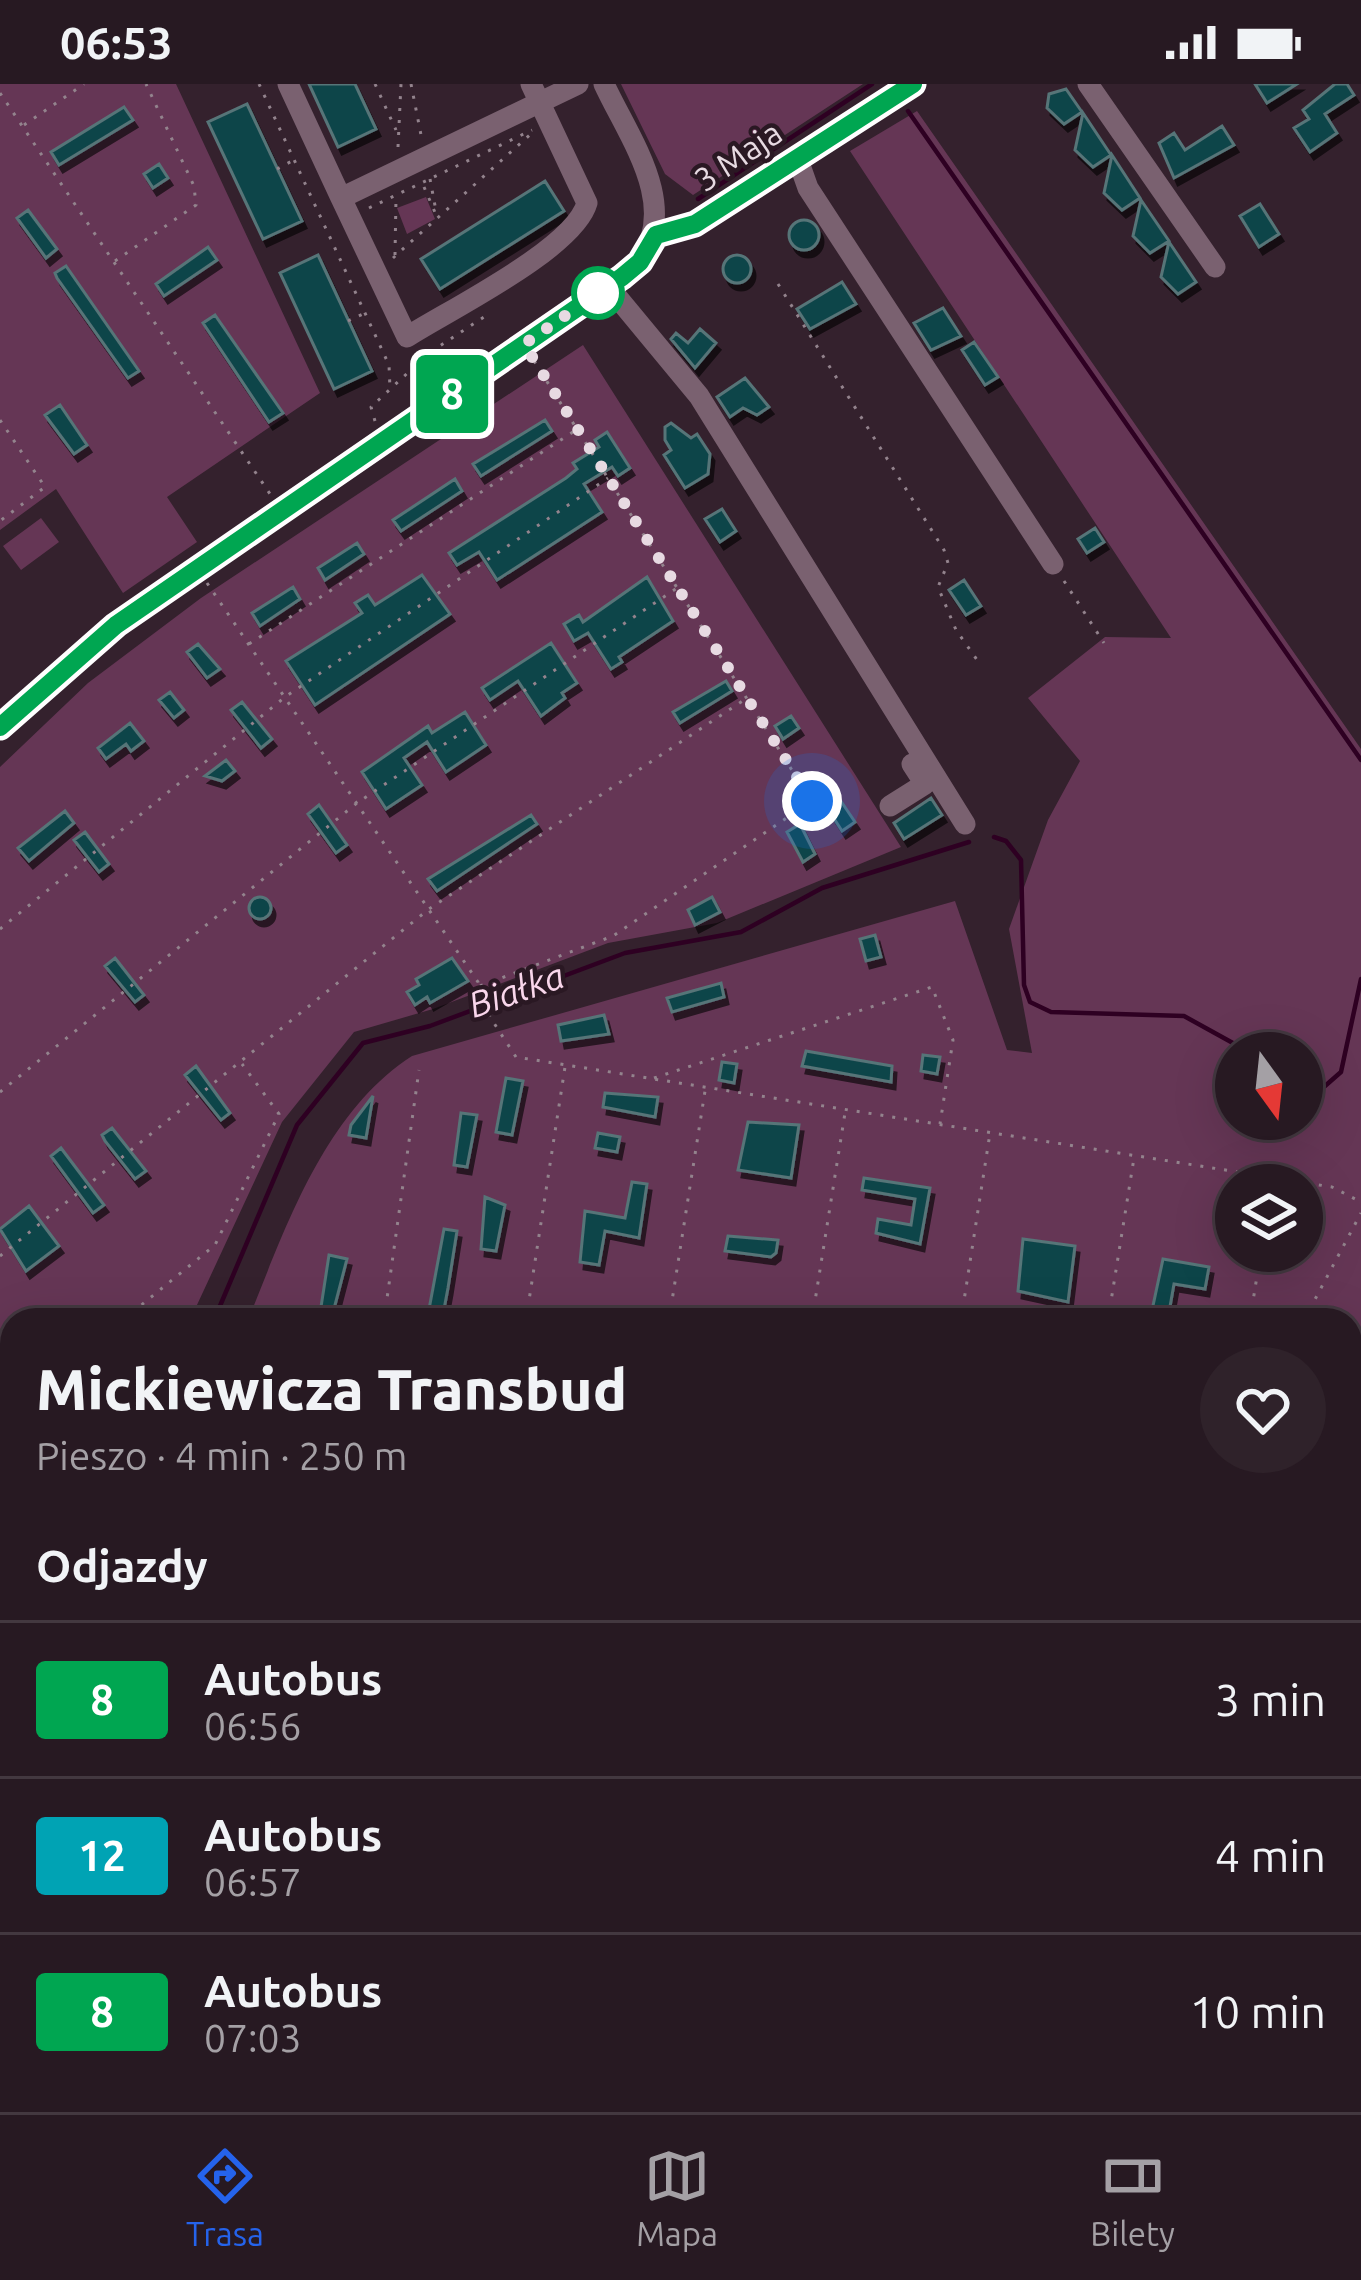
<!DOCTYPE html>
<html lang="pl">
<head>
<meta charset="utf-8">
<style>
	body { margin:0; font-family:Ubuntu,sans-serif; background:#2f222a; color:#f1f3f6; height:100vh; display:flex; flex-direction:column; font-size:45px; white-space:nowrap }
	* { box-sizing:border-box; margin:0 }
	p { font-size:39px; color:#a4a0a5 }
	.icon { flex:none; width:66px; height:66px; fill:none; stroke:currentColor; stroke-width:2; stroke-linecap:round; stroke-linejoin:round }
	.map { position:relative; flex:1; overflow:hidden }
	.panel { position:absolute; left:0px; top:1224px; width:1362px; height:804px; display:flex; flex-direction:column; background:#271922; border-radius:36px 36px 0 0; box-shadow:0 12px 48px #0002,0 0 0 3px #433840 }
	.panel>* { flex:none }
	.badge { padding:0 24px; border-radius:9px; font-size:42px; line-height:78px }
	.needle { width:78px; rotate:165deg }
	.tools { position:absolute; left:1215px; top:948px; display:grid; gap:24px }
	.tools a { display:grid; place-items:center; width:108px; height:108px; border-radius:50%; background:#271922; box-shadow:0 12px 48px #0002,0 0 0 3px #433840; font-size:60px }
	.you { position:absolute; width:60px; height:60px; margin:-30px; border:9px solid #fff; border-radius:50%; background:#1a73e8; box-shadow:0 0 0 18px #1a73e833 }
	.map>.badge { position:absolute; translate:-50% -50%; box-shadow:0 0 0 6px #fff }
	h2 { padding:0 36px; font-size:45px; line-height:108px }
	.round { display:grid; place-items:center; flex:none; width:126px; height:126px; border-radius:63px; background:#2f222a }
	.overview { display:flex; align-items:center; justify-content:space-between; height:204px; padding:0 36px }
	h1 { font-size:57px; font-weight:800; line-height:90px }
	ul { padding:0; list-style:none }
	li { display:flex; align-items:center; gap:36px; height:156px; padding:0 36px; border-top:3px solid #433840 }
	li div { flex:1 }
	li b { display:block; font-size:45px }
	li em { font-style:normal }
	li .badge { min-width:132px; font-weight:700; text-align:center }
	.status { display:flex; justify-content:space-between; align-items:center; height:84px; padding:0 60px; background:#271922; direction:ltr }
	.status svg { height:33px; fill:currentColor }
	.dock { display:flex; justify-content:space-around; align-items:center; height:168px; border-top:3px solid #433840; background:#271922; font-size:33px; color:#a4a0a5 }
	.dock a { display:grid; justify-items:center; gap:6px }
	.dock .on { color:#2563eb }
	.map>svg:first-child { display:block }
	.green { fill:#653655; fill-rule:evenodd }
	.water { fill:#2e0022 }
	.lines { fill:none; stroke-linecap:round; stroke-linejoin:round }
	.stream { stroke:#2e0022; stroke-width:4.5 }
	.building { fill:#11454a; stroke:#577478; stroke-width:3; filter:url(#shadow) }
	.path { stroke:#93838d; stroke-width:3; stroke-dasharray:3 9; stroke-linecap:butt }
	.minor { stroke:#7a6170; stroke-width:21 }
	.line-casing { stroke:#fff; stroke-width:27 }
	.line { stroke:#00a651; stroke-width:18 }
	.walk { stroke:#e7dae2; stroke-width:12; stroke-dasharray:0 21.6 }
	.stop-dot { fill:#fff; stroke:#00a651; stroke-width:6 }
	.labels { text-anchor:middle; stroke-width:9; stroke-linejoin:round; paint-order:stroke }
	.street-label { font-size:33px; fill:#e7dae2; stroke:#2a1823 }
	.water-label { font-size:36px; font-style:italic; fill:#f9d6eb; stroke:#2a1823 }
</style>
</head>
<body>
<div class="status"><b>06:53</b><svg viewBox="0 0 49 12"><path d="M0 12V9h3v3zM5 12V6h3v6zM10 12V3h3v9zM15 12V0h3v12zM26 1h20v11H26zM47 4h2v5h-2z"/></svg></div>
<div class="map">
<svg width="1361" height="2028" viewBox="0 0 1361 2028">
	<defs>
		<filter id="shadow"><feDropShadow dx="4" dy="7" stdDeviation="0" flood-color="#0009"/></filter>
	</defs>
	<rect width="100%" height="100%" fill="#34212d"/>
	<path class="green" d="M0,0h176l144,309 -153,104 30,45 -74,51 -67,-104 -56,41z
		M621,0h242l-170,111 -28,-21z
		M917,27l444,638v1363h-1117l-27,-12h1133v-780h-1102c38,-93 76,-207 164,-264l543,-155 52,149 25,3 -23,-124 39,-109 32,-59 -52,-63 77,-61 66,1 -321,-487zM1236,969h66v66h-66zM1236,1101h66v66h-66z
		M426,113l9,22 -28,15 -10,-26z
		M583,261l318,502 -184,76 -109,20 -175,66 -79,23 -72,90 -92,198h-178v270l-12,16v-839l88,-84 113,-85z
		M41,434l18,24 -38,28 -18,-24z
		M12,1643v282l-12,-5v-261z"/>
	<path class="water" d="M57,2016h86l29,12h-92z"/>
	<g class="lines">
		<path class="stream" d="M908,27l453,649
			M698,115l174,-115
			M994,753l12,4 15,19 3,125 6,17 21,10 133,4 67,37
			M1302,1001l23,1 16,-14 20,-93
			M214,1236l83,-195 66,-82 67,-17 195,-73 116,-21 81,-44 147,-46"/>
	</g>
	<path class="building" d="M309,0h46l21,45 -38,18z
		M1255,0h42l-30,19z
		M1335,0h12l7,11 -29,19 12,19 -27,19 -16,-24 15,-9 -6,-9z
		M1066,5l16,23 -18,12 -17,-16 2,-14z
		M247,20l55,117 -39,18 -55,-117z
		M124,23l9,13 -74,45 -8,-13z
		M1083,29l28,42 -18,12 -18,-17z
		M1222,42l12,19 -60,33 -15,-35 15,-10 11,17z
		M1112,71l28,43 -18,12 -18,-17z
		M159,80l9,14 -15,10 -9,-14z
		M545,97l19,30 -124,78 -19,-30z
		M1141,116l28,41 -19,12 -17,-17z
		M1260,120l19,30 -20,13 -19,-31z
		M28,126l29,39 -11,9 -29,-40z
		M789 151a15 15 0 1 1 30 0a15 15 0 1 1-30 0Z
		M1169,158l27,40 -18,12 -17,-17z
		M208,163l9,13 -53,36 -8,-12z
		M723 185a14 14 0 1 1 28 0a14 14 0 1 1-28 0Z
		M318,171l54,116 -38,18 -54,-116z
		M66,182l73,105 -11,7 -71,-100 -2,-5z
		M842,198l14,22 -46,25 -13,-20z
		M943,224l18,28 -30,14 -17,-27z
		M215,231l68,98 -14,9 -66,-99z
		M700,245l16,14 -21,25 -24,-29 5,-6 12,10z
		M974,258l24,35 -13,8 -23,-35z
		M745,294l24,29 -12,8 -14,-7 -13,9 -13,-20z
		M60,321l27,40 -13,9 -29,-39z
		M545,336l7,11 -71,45 -8,-12z
		M671,339l20,15 6,-4 13,20 -2,20 -23,14 -21,-33 7,-5 -6,-10v-13z
		M607,348l23,36 -12,8 -6,-9 -28,17 18,28 -105,68 -18,-28 -22,13 -8,-12 117,-75 11,-9 -4,-6 26,-16 -4,-7z
		M455,395l7,12 -61,40 -8,-11z
		M722,425l14,22 -16,11 -15,-23z
		M1095,444l9,14 -17,11 -9,-14z
		M357,459l7,11 -39,26 -7,-12z
		M422,491l28,39 -135,91 -29,-44 76,-48 -7,-10 13,-8 7,10z
		M647,493l26,44 -54,36 3,5 -11,7 -23,-36 -14,8 -10,-17 15,-9 4,7z
		M964,496l17,26 -15,9 -17,-25z
		M293,503l7,12 -40,27 -8,-13z
		M551,559l26,40 -15,10 3,5 -24,18 -23,-35 -28,19 -8,-12z
		M198,560l22,25 -13,9 -20,-26z
		M726,597l6,10 -52,32 -7,-11z
		M170,608l14,18 -10,8 -15,-18z
		M242,618l30,37 -11,9 -30,-38z
		M465,628l21,33 -40,27 -19,-30 -23,16 18,27 -36,24 -24,-37 66,-46 4,7z
		M791,632l8,12 -16,11 -8,-13z
		M130,639l14,18 -13,10 -5,-7 -20,15 -8,-11z
		M226,676l9,11 -13,10 -17,-5z
		M824,692l31,46 -13,9 -30,-47z
		M931,714l11,17 -38,24 -10,-16z
		M319,721l28,40 -11,8 -28,-39z
		M65,727l9,12 -45,38 -11,-13z
		M531,731l6,9 -100,67 -9,-12z
		M800,740l15,30 -12,8 -16,-30z
		M85,748l24,32 -10,8 -25,-32z
		M712,813l8,15 -25,13 -7,-15z
		M249 824a11 11 0 1 1 22 0a11 11 0 1 1-22 0Z
		M875,851l6,22 -15,4 -6,-22z
		M115,874l29,37 -9,7 -30,-36z
		M452,874l16,23 -38,22 -3,-6 -12,8 -8,-13 12,-7 -3,-6z
		M721,899l3,14 -52,15 -5,-14z
		M604,931l5,19 -48,7 -3,-16z
		M806,967l86,15 -1,16 -89,-16z
		M923,971l17,2 -3,17 -16,-3z
		M722,978l15,2 -3,19 -15,-3z
		M196,982l34,47 -9,7 -36,-45z
		M506,994l17,3 -11,54 -16,-3z
		M605,1009l53,4 -3,20 -52,-10z
		M373,1012l-7,42 -17,-3 2,-10z
		M461,1029l16,2 -10,52 -13,-2z
		M748,1038l51,3 -8,53 -53,-8z
		M112,1044l34,43 -11,8 -30,-38 -3,-6z
		M598,1049l22,4 -3,15 -22,-4z
		M61,1064l43,57 -11,8 -42,-57z
		M864,1094l66,10 -10,56 -44,-11 2,-14 33,6 4,-26 -53,-9z
		M632,1098l15,2 -8,54 -34,-7 -6,34 -19,-3 5,-51 40,7z
		M485,1113l20,8 -9,46 -15,-2z
		M29,1122l30,40 -33,25 -26,-42z
		M444,1145l13,2 -9,57 -6,32h-15z
		M728,1152l50,4 -2,13 -5,4 -46,-6z
		M1023,1155l52,7 -7,56 -50,-11z
		M329,1171l18,4 -13,50 -13,-2z
		M1163,1175l46,8 -4,22 -31,-5 -6,34 -17,-3z"/>
	<g class="lines">
		<path class="path" d="M259,0l130,281 1,24
			M375,0l21,46
			M411,0l11,56
			M0,9l270,401
			M24,41l60,-41
			M398,63l3,-63
			M277,85l15,-8
			M430,95l6,32
			M424,103l13,30
			M369,124l163,-78
			M395,171l1,-57
			M393,174l140,-126
			M115,177l81,-56 -2,-19 -48,-102
			M778,200l166,266 4,13 -10,24 18,43 24,34
			M348,237l15,-7
			M534,277l290,460
			M0,336l45,67 -45,34
			M375,337l-4,-14 58,-54 58,-38
			M1064,497l40,62
			M207,499l271,399 12,35 26,40 816,130 29,15
			M249,560l327,-214
			M0,845l285,-232 323,-219
			M480,902l133,-50 197,-134
			M654,994l278,-91 21,53 -13,84
			M0,1008l357,-289 320,-215
			M0,1172l429,-347 318,-211
			M123,1236l92,-75 64,-131 -37,-50
			M384,1236l35,-250
			M526,1236l39,-253
			M669,1236l36,-229
			M812,1236l33,-207
			M961,1236l29,-187
			M1108,1236l26,-162
			M1250,1236l11,-69
			M1304,1236l57,-107
			M0,1335l12,-10
			M1350,1486l11,2
			M0,1506l12,-13
			M0,1612l9,-13
			M1350,1640l11,2
			M0,1646l12,-16
			M0,1711l12,11
			M1350,1855l10,9
			M1350,1887l11,-23
			M0,1913l12,7
			M1350,1982l11,-24
			M227,2016l27,12
			M337,2016l13,12
			M481,2016l13,12
			M618,2016l13,12
			M847,2016l13,12
			M1073,2016l13,12
			M1225,2028l11,-12
			M1329,2028l5,-12
			M1354,2028l7,-12"/>
		<path class="minor" d="M288,0l53,114
			M531,0l56,119c-13,46 -138,107 -180,134l-66,-139c79,-38 158,-76 237,-114
			M1088,0l127,183
			M797,73l11,31 245,376
			M655,150l40,-10 218,-140
			M608,202l91,110 266,428
			M0,643l116,-102 524,-363c39,-59 -10,-122 -36,-178
			M890,722l35,-22 -13,-20
			M0,1562l12,15"/>
	</g>
	<g class="lines">
		<defs>
			<path id="line" d="M0,643l116,-102 506,-348 18,-15 16,-27 39,-11 218,-140"/>
		</defs>
		<use href="#line" class="line-casing"/>
		<use href="#line" class="line"/>
		<path class="walk" d="M598,209l10,-7 -84,58 288,457"/>
	</g>
	<circle class="stop-dot" cx="598" cy="209" r="24"/>
	<g class="labels">
		<g class="street-label">
			<text transform="translate(738 72) rotate(-34)" y="12">3 Maja</text>
		</g>
		<g class="water-label">
			<text transform="translate(516 906) rotate(-19)" y="13">Białka</text>
		</g>
	</g>
</svg>
<div class="tools">
<a><svg class="needle" viewBox="-14 -14 28 28"><path d="M0-13l5 13h-10z" fill="#e53935"/><path d="M0 13l5-13h-10z" fill="#a4a0a5"/></svg></a>
<a><svg class="icon" aria-label="layers" viewBox="0 0 24 24"><path d="M12 4l9 5-9 5-9-5zM3 14l9 5 9-5"/></svg></a>
</div>
<div class="you" style="left:812px;top:717px"></div>
<b class="badge" style="left:452px;top:310px;background:#00a651;color:#fff">8</b>
<section class="panel">
<div class="overview"><div><h1>Mickiewicza Transbud</h1><p>Pieszo · 4 min · 250 m</p></div><a class="round"><svg class="icon" aria-label="heart" viewBox="0 0 24 24"><path d="M12 20l-8-8c-3-5 5-10 8-4 3-6 11-1 8 4z"/></svg></a></div>
<h2>Odjazdy</h2>
<ul>
<li><span class="badge" style="background:#00a651;color:#fff">8</span><div><b>Autobus</b><p>06:56</p></div><em>3 min</em></li>
<li><span class="badge" style="background:#00a3b4;color:#fff">12</span><div><b>Autobus</b><p>06:57</p></div><em>4 min</em></li>
<li><span class="badge" style="background:#00a651;color:#fff">8</span><div><b>Autobus</b><p>07:03</p></div><em>10 min</em></li>
</ul>
</section>
</div>
<nav class="dock">
<a class="on"><svg class="icon" aria-label="directions" viewBox="0 0 24 24"><path d="M12 3l9 9-9 9-9-9zM9 14v-3h6M13 9l2 2-2 2"/></svg>Trasa</a>
<a><svg class="icon" aria-label="map" viewBox="0 0 24 24"><path d="M3 6l6-2 6 2 6-2v14l-6 2-6-2-6 2zM9 4v14M15 6v14"/></svg>Mapa</a>
<a><svg class="icon" aria-label="tickets" viewBox="0 0 24 24"><path d="M3 7h18v10H3zM15 7v10"/></svg>Bilety</a>
</nav>
</body>
</html>
